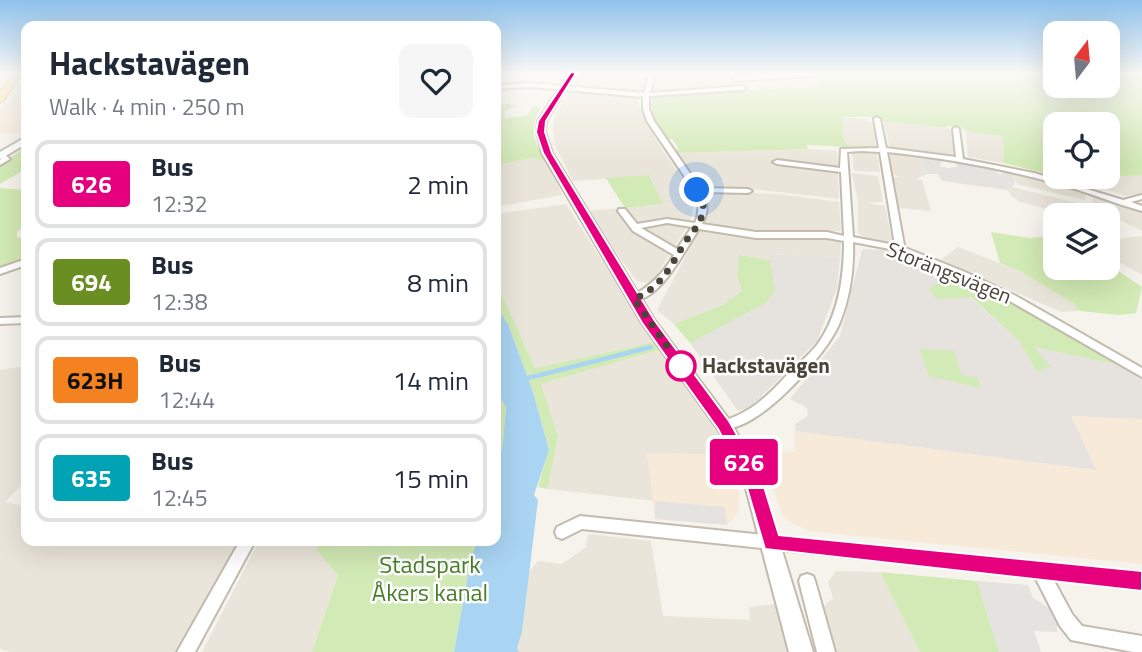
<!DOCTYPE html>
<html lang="en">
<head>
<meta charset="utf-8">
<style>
	body { margin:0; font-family:"Titillium Web",sans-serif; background:#f6f6f7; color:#1f2937; height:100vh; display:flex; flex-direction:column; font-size:26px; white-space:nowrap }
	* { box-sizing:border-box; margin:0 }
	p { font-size:23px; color:#747a83 }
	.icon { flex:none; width:38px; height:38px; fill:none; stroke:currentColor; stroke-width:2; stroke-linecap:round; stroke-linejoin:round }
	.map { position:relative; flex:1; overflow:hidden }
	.panel { position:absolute; left:21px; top:21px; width:480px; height:525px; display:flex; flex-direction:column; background:#fff; border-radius:14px; box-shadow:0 7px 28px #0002 }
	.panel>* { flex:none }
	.badge { padding:0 14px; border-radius:5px; font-size:24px; line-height:46px }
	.needle { width:46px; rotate:16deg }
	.tools { position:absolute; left:1043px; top:21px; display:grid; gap:14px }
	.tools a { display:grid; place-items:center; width:77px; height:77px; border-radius:14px; background:#fff; box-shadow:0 7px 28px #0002; font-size:35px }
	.you { position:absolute; width:35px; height:35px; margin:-18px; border:5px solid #fff; border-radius:50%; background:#1a73e8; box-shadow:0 0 0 10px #1a73e833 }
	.map>.badge { position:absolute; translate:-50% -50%; box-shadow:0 0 0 4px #fff }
	.round { display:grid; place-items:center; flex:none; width:74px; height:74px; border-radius:14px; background:#f6f6f7 }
	.summary { display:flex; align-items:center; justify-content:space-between; height:119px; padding:0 28px }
	h1 { font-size:33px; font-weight:700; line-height:52px }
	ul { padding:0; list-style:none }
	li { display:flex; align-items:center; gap:21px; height:88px; margin:0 14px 10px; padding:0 14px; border:4px solid #e0e1e3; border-radius:14px }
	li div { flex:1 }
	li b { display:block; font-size:26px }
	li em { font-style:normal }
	li .badge { min-width:77px; font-weight:700; text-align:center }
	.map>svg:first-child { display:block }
	.residential { fill:#eae5da }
	.commercial { fill:#f7ead8 }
	.industrial { fill:#e6e2dd }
	.green { fill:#d2eab5 }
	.parking { fill:#e5e3e0 }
	.water { fill:#a9d4f2 }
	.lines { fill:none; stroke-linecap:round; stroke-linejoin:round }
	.stream { stroke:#a9d4f2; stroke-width:4.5 }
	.minor-casing { stroke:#c2bbae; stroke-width:4 }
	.tertiary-casing { stroke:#c2bbae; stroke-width:4 }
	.primary-casing { stroke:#e6c16a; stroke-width:3 }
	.minor { fill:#fff; fill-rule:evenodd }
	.tertiary { fill:#fff; fill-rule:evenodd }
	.primary { fill:#ffe39c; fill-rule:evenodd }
	.line { fill:#e6007e; stroke:#fff; stroke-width:2 }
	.walk { stroke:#4b4439; stroke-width:7; stroke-dasharray:0 12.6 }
	.stop-dot { fill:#fff; stroke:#e6007e; stroke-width:3.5 }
	.labels { text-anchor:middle; stroke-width:5; stroke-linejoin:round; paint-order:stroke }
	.street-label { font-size:21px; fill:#4b4439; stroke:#fff }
	.stop-label { font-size:21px; font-weight:bold; fill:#4b4439; stroke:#fff; text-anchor:start }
	.near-park-label { font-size:24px; fill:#4a7f2a; stroke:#fff }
</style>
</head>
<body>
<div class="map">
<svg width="1142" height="652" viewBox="0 0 1142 652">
	<rect width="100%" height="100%" fill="#f6f3ec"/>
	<path class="residential" d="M581,73h68l-7,20h-6l-65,-5z
		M659,73h63l13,14 -82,5z
		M740,73h66l16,13 -66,3z
		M570,91l69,5 -1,9 26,48 24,31 6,20 -4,18 -39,62 -14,-3 -36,-49 -11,-21 73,-7 -13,-28 -77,5 -18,-36 -2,-18 2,-12z
		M841,117l24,2 8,4 3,23 -27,-1 -5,-5z
		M883,121l65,7 6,4v23l-64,-8z
		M966,131l37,5 1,27 -36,-6z
		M808,149l29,2 2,48 -95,-11 -42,-2 -26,-33z
		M852,151l25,3 3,18 -26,-1z
		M891,154l31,3 5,17 -11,5 6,1 9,31 -32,-3 -7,-31h7l-6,-3 -5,-18z
		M532,158l17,4 13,33 -67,12v-42z
		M852,173l26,3 5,26 -17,1 19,3 7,34 -3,2 -25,-5 -6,-4v-31z
		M1027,174l59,15 -1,11 -66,-15 -6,-6 4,-4z
		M1142,175v19l-16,2 -28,-9v-9z
		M1012,187l69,17 -2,9 -13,1 -46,-12 -10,-7 -2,-5z
		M710,192l69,2 60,8 2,29 -99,1 -34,-6 -3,-6v-25z
		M1092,192l50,20v19l-48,-23z
		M566,204l88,138 -119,26 -40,-89v-65z
		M699,231l59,9 41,-3 36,1 6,4 -1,16 -70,-4v6l-31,-5 -2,21 5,15 -19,14 -49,19 -17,-14z
		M1142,236v39l-34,-19v-16z
		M958,247l60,23 56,34 5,7 -18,1 -120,-52z
		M662,349l52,74 10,32 -77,-2 8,48 -107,-12 10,-53 -18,-52z
		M26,366v114l-21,22 21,4v35h214l-63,111h-167l-10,-3v-279z
		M588,534l63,7 12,75 87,4 -1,-13 27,-3 12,48h-269l-3,-4 6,-16 7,-60 9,-11 24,3 24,-17z
		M259,541h63l-6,10 22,23 -26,78h-110z
		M836,571l44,1 40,80h-86l-14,-42 13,-12 -5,-16z"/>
	<path class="commercial" d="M26,89v45l-26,-1v-23z
		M1070,416l72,3v145l-334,-33 -25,-13 -23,-70 35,4v-21l300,39z
		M647,453l77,2 15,38v19l-12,13 -72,-6z"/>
	<path class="industrial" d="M865,249l30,2 56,24 -21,14 40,8 49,44 18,31 -5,-25 81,15 10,5 19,13v39l-71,-3 25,54 -301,-39 1,-8 12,-7 -1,-8 -17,-9 50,-63 22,-86z
		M770,254l70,4 -3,30 -20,53 -67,67 -12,3 -48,-68 76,-40z"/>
	<path class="green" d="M806,73h249v13h53v-13h34v102l-44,3v9l-40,-10h50v-53h-53v52l-51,-13 -1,-27 -37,-5 -5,-4 -15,-1 2,2 -68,-7 -3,-4h-36l3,23 4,5 28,1 1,2c-25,1 -47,-3 -71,-3l2,4 -132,4 -2,-3 5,-1 -7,-10h-7l-13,-25v-18l169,-10 -10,-9 8,-1z
		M495,103l23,2 -14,6 1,7 21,-2 8,-10 6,2c-11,21 -7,37 9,54l-17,-4 -37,7z
		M26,146v23l-26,15v-18z
		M649,175l14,29 -38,4 -19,-30z
		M0,188l26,2v34l-9,8v5l9,1v22l-26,9z
		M991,232l39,6 25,-3v33h53v-4l34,23 -6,26 -16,2 -41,-4 -5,-7 -56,-34 -18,-7z
		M739,255l31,5 5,30 -9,13 -76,40 -16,-19 49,-19 19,-14 -5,-15z
		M954,272l108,55 65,39 -93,-19 16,19 -13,6 -18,-31 -48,-44 -34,2 -8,-10z
		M495,279l40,89 119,-26 8,7 -121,35 17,52 -10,53 -10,-2 11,-38 -16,-57 -25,-68 -13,-19z
		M919,349l36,2 6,24 16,2 4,11 -52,-12z
		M495,388l11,20 -3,34 -8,42z
		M322,541h155l-6,17 -17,94h-142l26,-77 -22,-25z
		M880,572l97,9 22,71h-79z"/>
	<path class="parking" d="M922,157l20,2 -2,7 8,2 9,-1 -1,-5 38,6 4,6h4v-4l25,4 -14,3 2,7 -7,6 -66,-9 -4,-7h-11z
		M655,501l70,6 2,18 -72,-6z
		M977,581l51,4 5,13 24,15v19l-23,-1 7,21h-42z"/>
	<path class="water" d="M495,305l13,19 25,68 16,58 -15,45 4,5 -16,132 -5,16 2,4h-65l17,-94 6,-17h18v-57l8,-42 3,-34 -11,-20z"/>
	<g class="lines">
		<path class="stream" d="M528,378l123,-31"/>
		<defs>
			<path id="minor" d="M650,73h6l-6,20 93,-7 3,2 -3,2 -94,6v13l5,12 46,67 48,1 4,2 -4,2 -45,-1c5,12 5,21 -1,32l54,8h71l17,4 -3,-64 -64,-8 -4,-2 4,-2 63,8 1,-19 38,-1 -5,-29 3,-2 3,2 6,29 70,9 -3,-28 3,-2 3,2 4,30 71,14 89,27 19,-5v4l-11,3 11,4v5c-29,-8 -57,-20 -87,-28 -55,-15 -111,-25 -168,-31l17,93 -1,2 62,25 51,24 126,72v9l-134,-77 -49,-24 -64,-26 -42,-8c1,28 -3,55 -13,80 -11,30 -85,115 -120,106l-2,-3 2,-3c30,-9 45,-23 66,-46 10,-10 22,-20 31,-31 22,-30 27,-68 27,-104l-17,-3h-71l-57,-9c-14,20 -39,74 -69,72l-1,-2 1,-2c20,-10 33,-23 44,-42l-41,-24 -15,-20 1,-2h6l12,15 30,-5 28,4c6,-13 3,-23 -2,-34l-46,-68 -4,-12v-12l-111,-10 -37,2v-4l37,-2 112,10zM861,151l19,1 15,93 -42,-8 -6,-85zM667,223l25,4 -15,22 -36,-21z
				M814,73l2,3 -81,5 -3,-2 3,-2z
				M4,154l6,5 -10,6v-5l2,-2 -1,-2z
				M26,259v6l-26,9v-6z
				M26,317v6l-26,1v-6z
				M580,516l562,58v14l-89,-9 19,35 10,12 60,10v16h-9l-62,-12 -11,-14 -25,-49 -453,-48 -20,10 -5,-2 -2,-5 2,-5z
				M240,541h15l-60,111h-18z
				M807,574l6,2 2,5 20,71h-18l-18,-71 2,-5z"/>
			<path id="tertiary" d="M569,73h7l-30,48 -1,11 7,21 103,168 75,100 28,51 55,180h-24l-46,-175 -25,-48 -76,-106 -100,-170 -5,-21 1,-11z
				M26,137v7l-26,15v-7z"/>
			<path id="primary" d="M13,73h8l-18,28 -3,1v-10z"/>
		</defs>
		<use href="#minor" class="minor-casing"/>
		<use href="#tertiary" class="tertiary-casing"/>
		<use href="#primary" class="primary-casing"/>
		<use href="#minor" class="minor"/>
		<use href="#tertiary" class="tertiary"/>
		<use href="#primary" class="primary"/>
	</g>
	<linearGradient id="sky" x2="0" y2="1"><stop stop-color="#8fc1ec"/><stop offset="0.45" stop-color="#fbfaf6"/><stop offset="1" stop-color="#fbfaf6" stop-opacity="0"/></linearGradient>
	<rect width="1142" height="164" fill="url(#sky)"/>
	<path class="line" d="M571,72l5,1 -30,48 -1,11 7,21 103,168 74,100 32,56 18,58 363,36v20l-377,-42 -21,-71 -26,-49 -76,-106 -99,-170 -7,-21 2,-11z"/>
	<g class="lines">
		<path class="walk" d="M681,366l-47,-67c27,-11 36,-32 50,-55 7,-11 17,-20 19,-33 1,-8 -2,-14 -6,-21"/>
	</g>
	<circle class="stop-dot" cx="681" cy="366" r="14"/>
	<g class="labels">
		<g class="street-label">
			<text transform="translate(949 273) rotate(22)" y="7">Storängsvägen</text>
		</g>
		<g class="stop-label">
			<text x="702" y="373">Hackstavägen</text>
		</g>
		<g class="near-park-label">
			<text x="430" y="573">Stadspark<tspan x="430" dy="28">Åkers kanal</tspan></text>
		</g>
	</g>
</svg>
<div class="tools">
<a><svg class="needle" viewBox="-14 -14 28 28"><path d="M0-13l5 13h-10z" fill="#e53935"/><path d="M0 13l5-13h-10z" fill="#747a83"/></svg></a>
<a><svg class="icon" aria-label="locate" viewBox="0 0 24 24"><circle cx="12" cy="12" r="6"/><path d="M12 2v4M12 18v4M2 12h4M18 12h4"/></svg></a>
<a><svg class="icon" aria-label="layers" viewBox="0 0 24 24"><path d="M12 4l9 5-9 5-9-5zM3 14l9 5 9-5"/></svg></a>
</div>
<div class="you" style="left:697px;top:190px"></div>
<b class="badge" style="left:744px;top:462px;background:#e6007e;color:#fff">626</b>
<section class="panel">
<div class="summary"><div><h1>Hackstavägen</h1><p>Walk · 4 min · 250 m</p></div><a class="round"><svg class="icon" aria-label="heart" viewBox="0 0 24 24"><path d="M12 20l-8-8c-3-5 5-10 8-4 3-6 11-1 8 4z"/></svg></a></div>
<ul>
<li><span class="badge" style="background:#e6007e;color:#fff">626</span><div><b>Bus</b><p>12:32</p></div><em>2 min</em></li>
<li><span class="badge" style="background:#6b8e23;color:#fff">694</span><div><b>Bus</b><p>12:38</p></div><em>8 min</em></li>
<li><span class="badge" style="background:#f58220;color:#111">623H</span><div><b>Bus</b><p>12:44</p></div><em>14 min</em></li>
<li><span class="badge" style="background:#00a3b4;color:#fff">635</span><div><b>Bus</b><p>12:45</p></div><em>15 min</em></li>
</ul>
</section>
</div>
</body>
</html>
